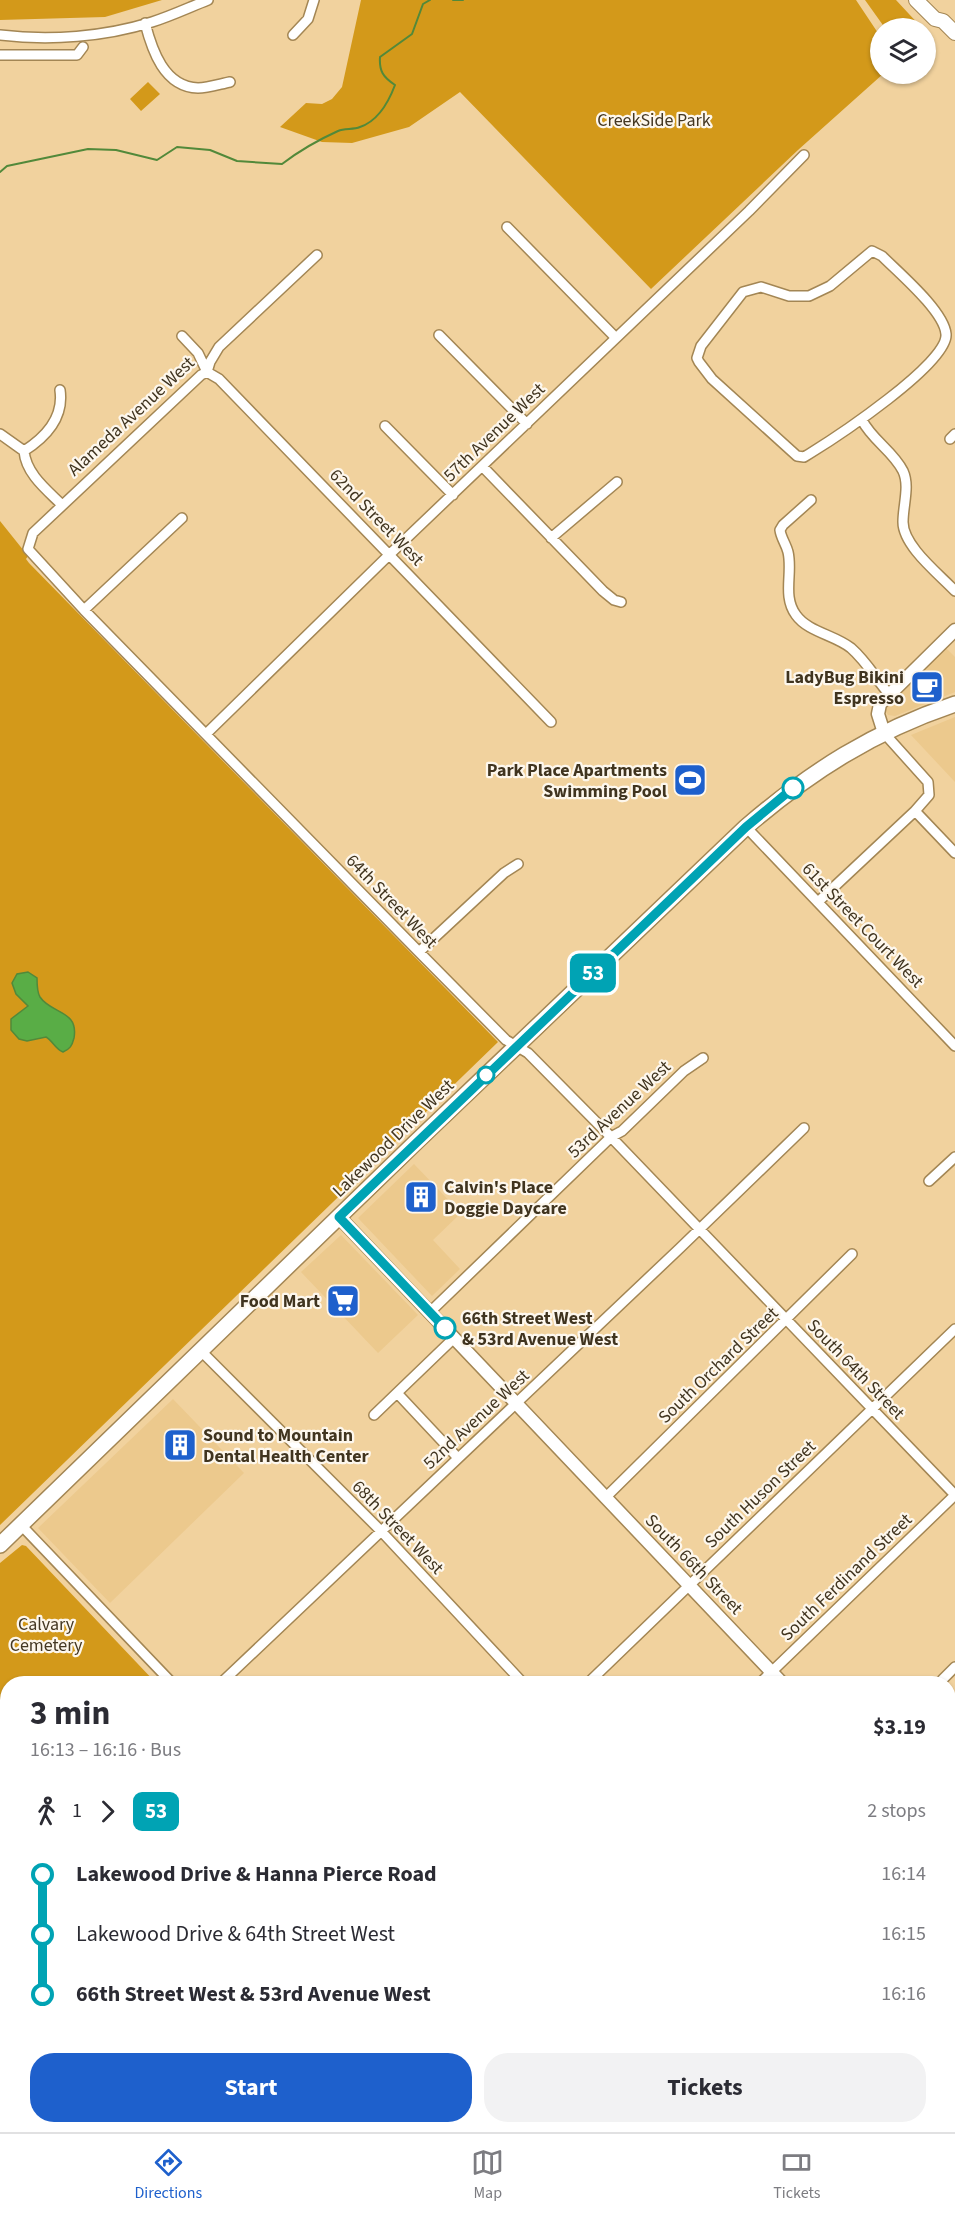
<!DOCTYPE html>
<html lang="en">
<head>
<meta charset="utf-8">
<style>
	body { margin:0; font-family:"Source Sans 3",sans-serif; background:#f2f2f3; color:#2b2b33; height:100vh; display:flex; flex-direction:column; font-size:22px; white-space:nowrap }
	* { box-sizing:border-box; margin:0 }
	p { font-size:20px; color:#7c7c81 }
	.icon { flex:none; width:33px; height:33px; fill:none; stroke:currentColor; stroke-width:2; stroke-linecap:round; stroke-linejoin:round }
	.map { position:relative; flex:1; overflow:hidden }
	.panel { position:absolute; left:0px; top:1676px; width:956px; height:458px; display:flex; flex-direction:column; background:#fff; border-radius:24px 24px 0 0; box-shadow:0 2px 4px #0004 }
	.panel>* { flex:none }
	.badge { padding:0 12px; border-radius:9px; font-size:21px; line-height:39px }
	.tools { position:absolute; left:870px; top:18px; display:grid; gap:12px }
	.tools a { display:grid; place-items:center; width:66px; height:66px; border-radius:50%; background:#fff; box-shadow:0 2px 4px #0004; font-size:30px }
	.map>.badge { position:absolute; translate:-50% -50%; box-shadow:0 0 0 3px #fff }
	.legs { display:flex; align-items:center; gap:9px; height:66px; padding:0 30px; font-size:20px }
	.legs p { margin-inline-start:auto }
	.summary { display:flex; align-items:center; justify-content:space-between; height:102px; padding:0 30px }
	h1 { font-size:33px; font-weight:700; line-height:45px }
	.button { display:flex; gap:12px; margin-top:auto; padding:12px 30px }
	.button a { flex:1; height:69px; border-radius:24px; background:#1e60cc; color:#fff; font-size:24px; font-weight:700; line-height:69px; text-align:center }
	.button a+a { background:#f2f2f3; color:#2b2b33 }
	ul { padding:0 30px; list-style:none }
	li { display:flex; align-items:center; gap:21px; height:60px; font-size:22px }
	li i { display:grid; place-items:center; width:9px; height:100%; margin:0 8px; background:currentColor }
	li i::after { content:''; width:15px; height:15px; margin:-8px; border:4px solid; border-radius:50%; background:#fff }
	li p { margin-inline-start:auto }
	li:first-child i { background:linear-gradient(#0000 50%,currentColor 0) }
	li:last-child i { background:linear-gradient(currentColor 50%,#0000 0) }
	.menu { display:flex; justify-content:space-around; align-items:center; height:84px; border-top:2px solid #e1e1e2; background:#fff; font-size:16px; color:#7c7c81 }
	.menu a { display:grid; justify-items:center; gap:3px }
	.menu .on { color:#1e60cc }
	.map>svg:first-child { display:block }
	.built { fill:#ecc98d }
	.green { fill:#d3991a }
	.water { fill:#59ad46; stroke:#52893a; stroke-width:1.5 }
	.lines { fill:none; stroke-linecap:round; stroke-linejoin:round }
	.stream { stroke:#52893a; stroke-width:2 }
	.minor-casing { stroke:#a38654; stroke-width:12 }
	.tertiary-casing { stroke:#a38654; stroke-width:15 }
	.secondary-casing { stroke:#a38654; stroke-width:16 }
	.primary-casing { stroke:#a38654; stroke-width:18 }
	.minor { stroke:#fff; stroke-width:9 }
	.tertiary { stroke:#fff; stroke-width:12 }
	.secondary { stroke:#fff; stroke-width:14 }
	.primary { stroke:#fff; stroke-width:15 }
	.line-1-casing { stroke:#fff; stroke-width:14 }
	.line-1 { stroke:#00a3b4; stroke-width:9 }
	.stop-1-dot { fill:#fff; stroke:#00a3b4; stroke-width:3 }
	.labels { text-anchor:middle; stroke-width:4.5; stroke-linejoin:round; paint-order:stroke }
	.park-label { font-size:18px; fill:#443722; stroke:#fdf7ed }
	.street-label { font-size:18px; fill:#40341f; stroke:#fdf7ed }
	.poi-label { font-size:18px; font-weight:bold; fill:#40341f; stroke:#fdf7ed; text-anchor:end }
	.stop-label { font-size:18px; font-weight:bold; fill:#40341f; stroke:#fdf7ed; text-anchor:start }
</style>
</head>
<body>
<div class="map">
<svg width="955" height="2132" viewBox="0 0 955 2132">
	<rect width="100%" height="100%" fill="#f1d29e"/>
	<path class="built" d="M946,648l9,9v35l-60,24 -7,-1 -3,-4 1,-8z
		M955,717v65l-44,-47z
		M414,1164l47,49 -28,27 27,29 -28,27 -74,-78z
		M341,1235l77,80 -40,38 -77,-81z
		M173,1399l71,74 -134,130 -72,-75z"/>
	<path class="green" d="M0,0h162l-57,17 -105,3z
		M361,0h495l24,36v38h3l-85,76 -147,139 -191,-197 -51,35 -57,16 -30,-1 -42,-15 26,-24 16,1 10,-5 10,-12z
		M865,0h31l26,28h-37z
		M148,82l12,12 -19,17 -11,-12z
		M0,521l28,35 -2,3 3,4 469,479 -498,483z
		M22,1545l4,1 130,137h-148v443h407l-7,6h-408v-569z
		M948,2037l7,2v93h-39l2,-6h30z"/>
	<path class="water" d="M28,972l9,6c0,6 0,14 3,19 11,17 39,13 34,41 -2,8 -4,11 -11,14 -8,-3 -10,-11 -17,-15l-19,4 -8,-2 -8,-9v-11l17,-13 -12,-12 -4,-11 5,-9z"/>
	<g class="lines">
		<path class="stream" d="M453,0h10
			M0,172l7,-6 81,-17 28,1 41,10 20,-13 33,3 27,11 45,3c17,-13 36,-24 56,-33 7,-3 15,-1 22,-4 18,-6 29,-26 35,-42 -12,-8 -16,-14 -15,-28l32,-23 11,-30 7,-4"/>
		<defs>
			<path id="minor" d="M145,23c7,27 19,64 53,65 10,0 22,-4 32,-6
				M0,35c50,6 104,2 152,-13 19,-6 38,-15 56,-22
				M293,35l15,-16 6,-19
				M0,55h77l6,-8
				M507,227l109,111
				M872,251l10,5c17,17 62,55 64,78 3,29 -111,104 -137,120l-5,3 -7,-1 -85,-77 -13,-17 -2,-4 4,-12 42,-54 18,-5 28,9h20l21,-10z
				M317,255l-98,92 -9,15 -3,10 -6,3 -168,158 -5,16 56,61 335,342 87,88 22,13 83,84 344,358
				M439,335l88,89
				M182,336l16,17 9,19 12,7 332,343
				M862,420c10,20 31,31 41,51 7,15 0,34 0,51 0,24 36,52 52,69
				M385,426l68,69
				M0,434l24,17c2,23 23,39 38,54
				M950,439l5,-5
				M24,451c22,-14 40,-34 36,-61
				M482,466l121,125 11,9 7,2
				M811,500l-28,25 -3,5c1,8 6,14 8,22 5,21 -6,44 8,63 12,17 39,20 55,33 16,14 25,31 38,46
				M551,538l66,-56
				M84,610l98,-92
				M884,733l44,49 1,13 -14,16 40,42
				M206,734l184,-180 359,-343 55,-56
				M746,827l209,219
				M819,901l96,-90
				M419,952l85,-79 14,-9
				M929,1181l26,-24
				M429,1313l182,-176 11,-6 62,-60 19,-13
				M200,1350l181,181 142,152
				M398,1394l60,64
				M374,1415l80,-77
				M605,1498l247,-244
				M21,1525l151,158
				M221,1683l459,-435 124,-120
				M588,1683l367,-354
				M760,1683l195,-188
				M939,1683l16,-16
				M948,1844l7,-7
				M948,2018l7,-8
				M948,2026l7,2
				M461,2126l17,6
				M850,2126l20,6
				M613,2132l2,-6
				M759,2132l2,-6
				M905,2132l2,-6"/>
			<path id="tertiary" d="M884,733l-6,-19 2,-10 75,-74
				M339,1217l443,466
				M948,1856l7,7"/>
			<path id="secondary" d="M916,0l19,19 8,2 12,12"/>
			<path id="primary" d="M0,1545l415,-402 331,-316c64,-55 128,-96 209,-123"/>
		</defs>
		<use href="#minor" class="minor-casing"/>
		<use href="#tertiary" class="tertiary-casing"/>
		<use href="#secondary" class="secondary-casing"/>
		<use href="#primary" class="primary-casing"/>
		<use href="#minor" class="minor"/>
		<use href="#tertiary" class="tertiary"/>
		<use href="#secondary" class="secondary"/>
		<use href="#primary" class="primary"/>
	</g>
	<g class="lines">
		<defs>
			<path id="line-1" d="M445,1328l-106,-111 407,-390 47,-39"/>
		</defs>
		<use href="#line-1" class="line-1-casing"/>
		<use href="#line-1" class="line-1"/>
	</g>
	<defs>
		<symbol id="cafe-square" viewBox="-11 -11 22 22"><rect x="-9" y="-9" width="18" height="18" rx="4" fill="#1e60cc" stroke="#fdf7ed"/><path d="M-5.5-4.5H6V0H3Q3 3.5 0 3.5H-2.5Q-5.5 3.5-5.5 0ZM3-3.2v2h1.7v-2ZM-6 4.5H4V6H-6Z" fill="#fff"/></symbol>
		<symbol id="stadium-square" viewBox="-11 -11 22 22"><rect x="-9" y="-9" width="18" height="18" rx="4" fill="#1e60cc" stroke="#fdf7ed"/><path d="M0-5a6.5 5 0 1 0 0 10a6.5 5 0 1 0 0-10ZM-3.5-1.8h7v3.6h-7Z" fill="#fff"/></symbol>
		<symbol id="building-square" viewBox="-11 -11 22 22"><rect x="-9" y="-9" width="18" height="18" rx="4" fill="#1e60cc" stroke="#fdf7ed"/><path d="M-4-6H4V6H1V3H-1V6H-4ZM-2.5-4.3h1.7v1.8h-1.7ZM.8-4.3h1.7v1.8H.8ZM-2.5-1h1.7V.8h-1.7ZM.8-1h1.7V.8H.8Z" fill="#fff"/></symbol>
		<symbol id="supermarket-square" viewBox="-11 -11 22 22"><rect x="-9" y="-9" width="18" height="18" rx="4" fill="#1e60cc" stroke="#fdf7ed"/><path d="M-6-5.5h2.5l.6 2H6L4.5 2H-2.5L-4.4-4H-6ZM-1.5 3.2a1.3 1.3 0 1 0 .1 0ZM3 3.2a1.3 1.3 0 1 0 .1 0Z" fill="#fff"/></symbol>
	</defs>
	<g fill-rule="evenodd">
		<use href="#cafe-square" x="908" y="668" width="38" height="38"/>
		<use href="#stadium-square" x="671" y="761" width="38" height="38"/>
		<use href="#building-square" x="402" y="1178" width="38" height="38"/>
		<use href="#supermarket-square" x="324" y="1282" width="38" height="38"/>
		<use href="#building-square" x="161" y="1426" width="38" height="38"/>
	</g>
	<g class="stop-1-dot">
		<circle cx="793" cy="788" r="10"/>
		<circle cx="486" cy="1075" r="8"/>
		<circle cx="445" cy="1328" r="10"/>
	</g>
	<g class="labels">
		<g class="park-label">
			<text x="654" y="126">CreekSide Park</text>
			<text x="46" y="1630">Calvary<tspan x="46" dy="21">Cemetery</tspan></text>
		</g>
		<g class="street-label">
			<text transform="translate(131 416) rotate(-43)" y="6">Alameda Avenue West</text>
			<text transform="translate(494 432) rotate(-44)" y="6">57th Avenue West</text>
			<text transform="translate(377 517) rotate(46)" y="6">62nd Street West</text>
			<text transform="translate(392 901) rotate(46)" y="6">64th Street West</text>
			<text transform="translate(863 925) rotate(46)" y="6">61st Street Court West</text>
			<text transform="translate(619 1109) rotate(-43)" y="6">53rd Avenue West</text>
			<text transform="translate(393 1138) rotate(-44)" y="6">Lakewood Drive West</text>
			<text transform="translate(718 1365) rotate(-44)" y="6">South Orchard Street</text>
			<text transform="translate(856 1369) rotate(46)" y="6">South 64th Street</text>
			<text transform="translate(476 1419) rotate(-43)" y="6">52nd Avenue West</text>
			<text transform="translate(760 1494) rotate(-44)" y="6">South Huson Street</text>
			<text transform="translate(398 1527) rotate(46)" y="6">68th Street West</text>
			<text transform="translate(694 1564) rotate(46)" y="6">South 66th Street</text>
			<text transform="translate(846 1577) rotate(-44)" y="6">South Ferdinand Street</text>
		</g>
		<g class="poi-label">
			<text x="904" y="683">LadyBug Bikini<tspan x="904" dy="21">Espresso</tspan></text>
			<text x="667" y="776">Park Place Apartments<tspan x="667" dy="21">Swimming Pool</tspan></text>
			<text x="444" y="1193" text-anchor="start">Calvin's Place<tspan x="444" dy="21">Doggie Daycare</tspan></text>
			<text x="320" y="1307">Food Mart</text>
			<text x="203" y="1441" text-anchor="start">Sound to Mountain<tspan x="203" dy="21">Dental Health Center</tspan></text>
		</g>
		<g class="stop-label">
			<text x="462" y="1324">66th Street West<tspan x="462" dy="21">&amp; 53rd Avenue West</tspan></text>
		</g>
	</g>
</svg>
<div class="tools">
<a><svg class="icon" aria-label="layers" viewBox="0 0 24 24"><path d="M12 4l9 5-9 5-9-5zM3 14l9 5 9-5"/></svg></a>
</div>
<b class="badge" style="left:593px;top:973px;background:#00a3b4;color:#fff">53</b>
<section class="panel">
<div class="summary"><div><h1>3 min</h1><p>16:13 – 16:16 · Bus</p></div><b>$3.19</b></div>
<div class="legs"><svg class="icon" aria-label="walk" viewBox="0 0 24 24"><circle cx="13" cy="4" r="2"/><path d="M13 8l-2 6 4 7M11 14l-3 7M7 12l3-4h3l4 4"/></svg>1<svg class="icon" aria-label="forward" viewBox="0 0 24 24"><path d="M9 5l7 7-7 7"/></svg><b class="badge" style="background:#00a3b4;color:#fff">53</b><p>2 stops</p></div>
<ul>
<li><i style="color:#00a3b4"></i><b>Lakewood Drive &amp; Hanna Pierce Road</b><p>16:14</p></li>
<li><i style="color:#00a3b4"></i><span>Lakewood Drive &amp; 64th Street West</span><p>16:15</p></li>
<li><i style="color:#00a3b4"></i><b>66th Street West &amp; 53rd Avenue West</b><p>16:16</p></li>
</ul>
<div class="button"><a>Start</a><a>Tickets</a></div>
</section>
</div>
<nav class="menu">
<a class="on"><svg class="icon" aria-label="directions" viewBox="0 0 24 24"><path d="M12 3l9 9-9 9-9-9zM9 14v-3h6M13 9l2 2-2 2"/></svg>Directions</a>
<a><svg class="icon" aria-label="map" viewBox="0 0 24 24"><path d="M3 6l6-2 6 2 6-2v14l-6 2-6-2-6 2zM9 4v14M15 6v14"/></svg>Map</a>
<a><svg class="icon" aria-label="tickets" viewBox="0 0 24 24"><path d="M3 7h18v10H3zM15 7v10"/></svg>Tickets</a>
</nav>
</body>
</html>
